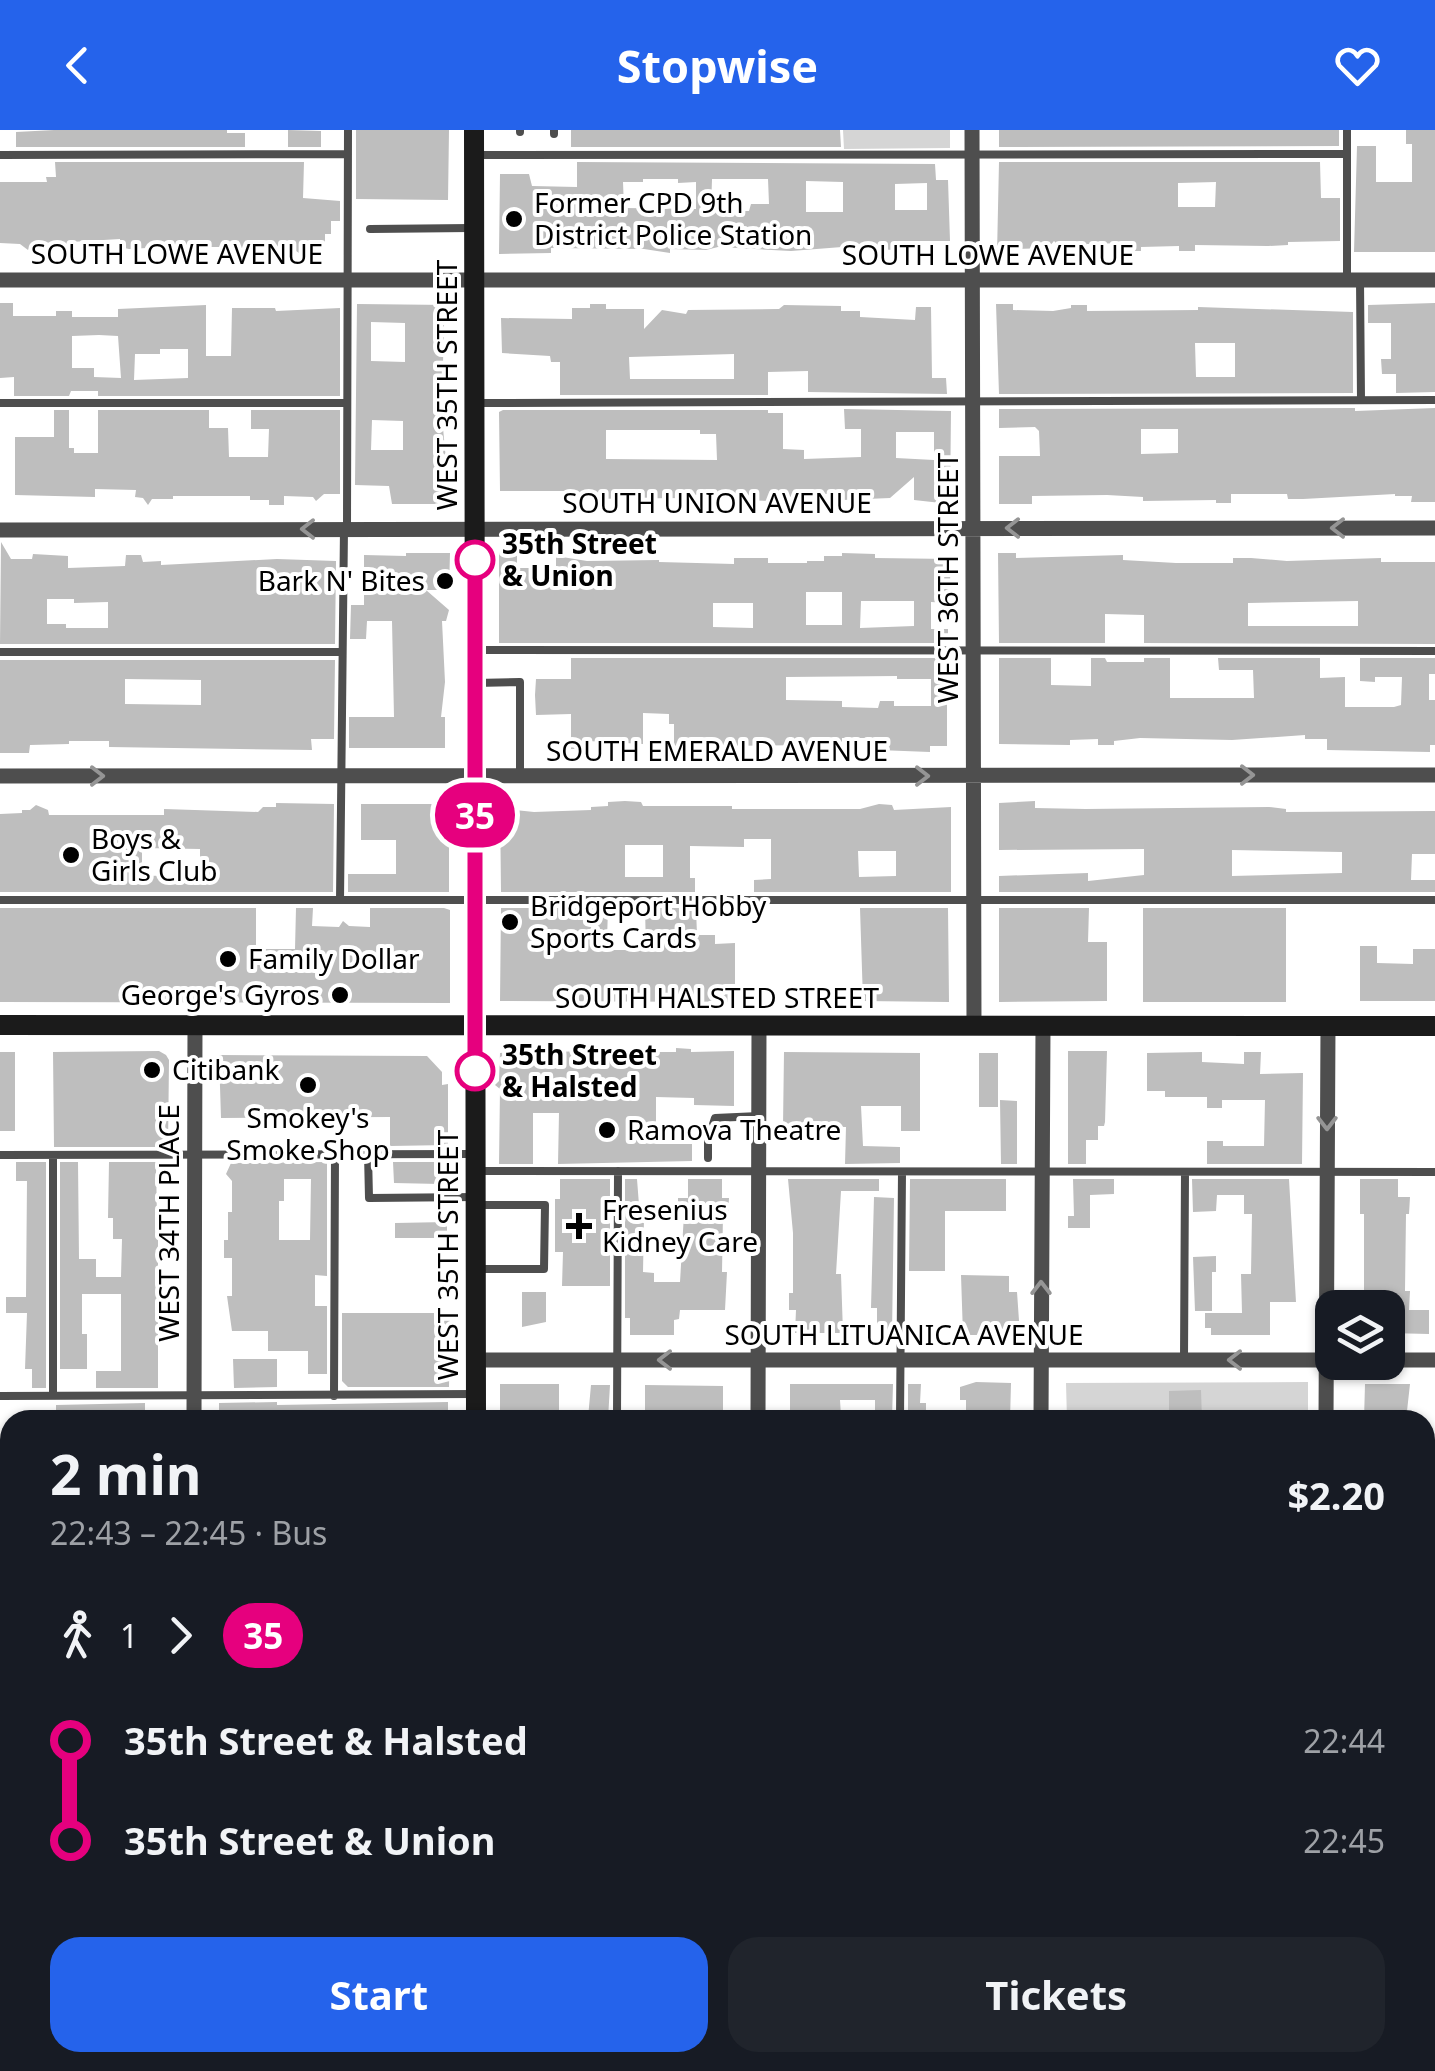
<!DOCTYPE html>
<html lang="en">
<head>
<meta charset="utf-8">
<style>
	body { margin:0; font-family:"Noto Sans",sans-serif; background:#20242c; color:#f1f3f6; height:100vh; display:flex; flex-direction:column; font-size:38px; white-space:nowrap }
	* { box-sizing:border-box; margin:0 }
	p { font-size:32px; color:#9ea1a6 }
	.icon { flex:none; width:55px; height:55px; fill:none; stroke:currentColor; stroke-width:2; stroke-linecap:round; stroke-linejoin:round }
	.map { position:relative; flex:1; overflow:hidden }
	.sheet { position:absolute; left:0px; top:1280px; width:1435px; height:662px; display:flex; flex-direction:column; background:#171b24; border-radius:30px 30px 0 0; box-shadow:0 2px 8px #0004 }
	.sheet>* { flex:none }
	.badge { padding:0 20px; border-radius:32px; font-size:35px; line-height:65px }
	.controls { position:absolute; left:1315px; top:1160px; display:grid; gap:20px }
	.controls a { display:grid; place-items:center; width:90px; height:90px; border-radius:20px; background:#171b24; box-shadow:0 2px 8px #0004; font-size:50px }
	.map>.badge { position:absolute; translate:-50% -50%; box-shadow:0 0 0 5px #fff }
	.legs { display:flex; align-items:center; gap:15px; height:110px; padding:0 50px; font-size:32px }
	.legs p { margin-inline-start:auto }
	.head { display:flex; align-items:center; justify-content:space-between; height:170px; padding:0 50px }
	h1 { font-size:55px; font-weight:700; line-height:75px }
	.action { display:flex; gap:20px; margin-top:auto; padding:20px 50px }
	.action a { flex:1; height:115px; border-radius:30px; background:#2563eb; color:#fff; font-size:40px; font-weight:700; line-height:115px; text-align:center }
	.action a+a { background:#20242c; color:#f1f3f6 }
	ul { padding:0 50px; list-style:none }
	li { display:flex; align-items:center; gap:35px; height:100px; font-size:38px }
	li i { display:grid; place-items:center; width:15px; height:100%; margin:0 12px; background:currentColor }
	li i::after { content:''; width:25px; height:25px; margin:-12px; border:8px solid; border-radius:50%; background:#171b24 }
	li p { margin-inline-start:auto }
	li:first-child i { background:linear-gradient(#0000 50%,currentColor 0) }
	li:last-child i { background:linear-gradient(currentColor 50%,#0000 0) }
	header { display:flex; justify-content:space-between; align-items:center; height:130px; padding:0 50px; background:#2563eb; color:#fff; font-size:45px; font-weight:700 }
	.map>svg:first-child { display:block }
	.green { fill:#d5d5d5 }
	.building { fill:#bebebe; fill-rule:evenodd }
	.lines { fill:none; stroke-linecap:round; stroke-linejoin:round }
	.lane { stroke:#4e4e4e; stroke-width:8 }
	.street { stroke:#4e4e4e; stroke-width:15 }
	.secondary { stroke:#1b1b1b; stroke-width:20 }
	.oneway { stroke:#959595 }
	.line-1-casing { stroke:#fff; stroke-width:22 }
	.line-1 { stroke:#e6007e; stroke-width:15 }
	.poi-dot { fill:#000; stroke:#fff; stroke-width:4 }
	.stop-1-dot { fill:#fff; stroke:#e6007e; stroke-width:5 }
	.labels { text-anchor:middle; stroke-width:8; stroke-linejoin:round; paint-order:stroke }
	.poi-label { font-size:28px; fill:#000; stroke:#fff; text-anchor:start }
	.street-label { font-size:28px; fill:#000; stroke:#fff }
	.stop-label { font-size:28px; font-weight:bold; fill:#000; stroke:#fff; text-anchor:start }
</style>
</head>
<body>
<header><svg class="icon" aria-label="back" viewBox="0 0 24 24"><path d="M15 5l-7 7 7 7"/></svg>Stopwise<svg class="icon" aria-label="heart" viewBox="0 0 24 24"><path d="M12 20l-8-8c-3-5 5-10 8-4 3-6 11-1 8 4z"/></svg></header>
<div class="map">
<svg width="1435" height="1941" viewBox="0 0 1435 1941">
	<rect width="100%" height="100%" fill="#fff"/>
	<path class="green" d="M843,0h107v18l-106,1z
		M1308,1252v38h-241l-1,-37z"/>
	<path class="building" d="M54,0h173v3h18v14h-229v-15z
		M288,0l33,1v16h-33z
		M356,0h93l-1,70 -92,-1z
		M571,0h269l1,17h-270z
		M999,0h340v16l-340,1z
		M1406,0h29v122h-81l3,-106h19v36h36v-38h-6z
		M55,32h249l-1,36 37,3v20h-9v13h-6v11l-21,3 -5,5 -6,-4 -49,-1 -2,3 -11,-4h-22l-5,5 -7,-10 -9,7 -11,-5 -10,8 -3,-5 -35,2 -9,-2v-8l-49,3 -4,10 -12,-9 -20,-1 -7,8 -8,-6 -20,-1v-61h47l-1,-5h10z
		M577,32l358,2 1,16h12l2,61h-37v4l-19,1v4l-52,-3 -51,4 -73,-4 -12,3 -36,-1v4l-26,-4 -93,-1v5l-52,1 1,-80h29l3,12 45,1zM643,49h35v4l18,-1v27l-72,-1 -1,-26h20zM712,49h56l1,25h-18l-2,7h-38zM806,51l37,1v30h-37zM927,53v27h-32v-26z
		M999,32h321l1,36h19v43l-52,1v3l-20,1 -73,-1v6h-16v-5l-38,1v4h-16v-8l-38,1v5l-26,-1 -7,-7 -6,7 -32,1v5h-19zM1216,52l-1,25h-37v-24z
		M0,173h13v13h43v-5h16v6h46v-8l88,-4v51h25l1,-48h43l1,3 64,-3v88h-242v-5h-27l-2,5h-55v-19l-14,1zM99,205l19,1 3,42 -27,-1v-9h-22v-32zM160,219h28v29l-54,2 1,-26h25z
		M1435,173v89l-39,1v-19h-14l-1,-15h10v-36h-23v-18z
		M357,174l92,1v18h-5l-1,40 4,4 -6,10v29l9,98h-58l-3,-18 -34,-1zM371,192l34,1v39l-34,-1zM372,290l31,1v29h-32z
		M590,174h16v5h38v20l18,-19 24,4 2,-4 91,-1 5,-4 57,1v5h19v6l55,3 1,-13h15l1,71h14l1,16 -139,-2v-21l-40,1v23h-208v-33h-9l-1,-6 -48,-3 -1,-35 71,1v-11h18zM734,224v25h-104l-1,-22z
		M996,174h17v6l40,1 18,-3v-3h16v6l111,-1v-3l155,5v81l-354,1zM1195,213h40v34h-39z
		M1355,278v3l80,-3v94h-24l1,-6h-17v-2l-92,5h-15l-1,-5h-56v9h-15v-3l-73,1v-4l-36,-2 -75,1v8h-33v-48h41l-1,-25 -4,-4 -36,1v-19zM1141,299h37v24l-37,1z
		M844,279l107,2 -1,93 -36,-4v-23l-24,21 -47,2v-6h-39v7h-33l-37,-1v-4l-38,-1 1,14 -10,-11 -115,1v-8h-72l-1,-79 4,-2h265v3h15v36l21,1v9l57,-2v-28h-16zM606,300h94v4h16l1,26 -111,-1zM896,302h38v28l-38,-2z
		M54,280h15v38h5v5h24v-43h111v18h19l1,29h39l1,-28h-18v-19h89v84h-16l-8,7 -3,-4 -29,-1v9h-15v-5h-19v-4h-77v3h-21l-4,6 -5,-7 -8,-1 1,-7 -41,-1v8l-80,-2v-58h39z
		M1,412l10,17h21l1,-5 35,2v12l57,-2 1,-11h15l2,7 18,-1v4l116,-6 59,2 -1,83h-335zM47,469h27v4l34,-1v26h-42v-4h-19z
		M499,422l18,1v15h39v-12l31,5 72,-1v2l75,2v-6h34v5h39v-2h17v-5h18v-3l33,1v4l76,1 -2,44 -18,-1v27h17v14h-449zM806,462h36v33h-36zM861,471h53v25l-54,2zM713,473h40v25l-40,-1z
		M406,423h44l-1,37h-23l23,20 -3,11h-4l3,61 -4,35h4v31h-96v-31h45l-2,-96h-25l-1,18h-16l1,-34h13v-50l42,1z
		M998,423h18v5l107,-3v5l53,3h57v-5h18l36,3 94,-3v4h54v82l-291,-1v-28l-39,-1v29h-106zM1358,471v25h-110v-23z
		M571,528h376v88h-17v6l-52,-2v-12h-36v5l-20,2 -107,1 -20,2v4h-21v-28h-5v-10l-26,-1v31l-55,-3v8h-17v-35l-35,1 -1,-20 1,-16h35zM897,546v3h34v27h-37v-5h-14l-2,7 -36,-1v-6l-56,-1v-23z
		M999,528h52v27l40,1v-28h14l2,4h37v-4h26v40h84l-1,-28h-34l-1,-12h102v20l25,-1v30h49l7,-2 1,-28h-27v5l-15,-1v-23h75v16h-6v26h6v45h-5v7l-103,-2v-11h-22v-4l-73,5 -92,-2 -26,3v4h-16v-6l-28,1v5l-71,-1z
		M0,530h335l-1,79h-23l1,11 -203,-3v-6h-40v3l-39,1 -1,8h-29zM125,549l76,1v25l-76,-1z
		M625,671l16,1 2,4h89v3h128l19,-5 13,1 2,5 57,-3v85h-197v-12l17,-1v-40h-27v8l-54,-1v32h5v14h-194l-1,-89h15v7l19,2 57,-2v-3l17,-1v-4zM625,715h38v32h-38zM858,721h38v25l-37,1z
		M1035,671v7l51,1 183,-2 17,2v3l149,-1v43h-23l-1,26h24v12h-436v-16l89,-3v8l56,-6v-26l-145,1v-47zM1232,720l110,2v21l-110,3z
		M276,673l58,1 -1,88h-333v-78l22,-1v-3h8l6,-5 12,5 1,5h115v-6l94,3 5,-5h13zM142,718l58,1v26l-58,1z
		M361,674h88v88h-101v-18h48v-34h-35z
		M0,778h256v41h39l1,-41h17l-1,18 27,1 4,-6 6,5 21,1v-19h74l6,2v93l-450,-1z
		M501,778h107l-1,32 6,-1v11h33l-1,-42h51l1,27h18v9l20,-1v59l-235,-1z
		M860,778h88l1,94 -86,-1z
		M999,778h90l-1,34h19v59l-108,1z
		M1143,778h143v94h-143z
		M1360,816h17v17l36,1v-15h22v52h-75z
		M676,918l15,1v3l43,-1v55l-40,-1v-7l-38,-1v47h36v17l-134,3 1,-51h-26v51h-34l1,-75 -5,-4 4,-4 1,-28 40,-4 17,3 73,-3v3h46z
		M1068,921h39l-2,71 -1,4h-6v14h-12v24h-18z
		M0,922h15v79h-15z
		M53,922l106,-1 7,4 3,5 -1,87h-114z
		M784,922l136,1v78h-19v-25h-40l2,40 37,1v16l-55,1 1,-37 -63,-1z
		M1202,922v10l42,2v-12h17l-1,22 43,-1 -1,91h-95v-23h16v5h41l1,-46h-43v8h-15v-11h-42v-6h-18v-38z
		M979,923h19v54h-19z
		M219,925l208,1 15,16v13l6,-1v61l-58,1v-29l-169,1z
		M1000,970l17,1v63h-16z
		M16,1032h30v226h-14v-19h-7l2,-56h-21v-16h20l1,-116h-11z
		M60,1032h18l1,97h17v18h25l1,-38h-9v-21h-5l1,-56h47l1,58h7v19h-6v38h7v18h-7v93h-62v-17h25v-77h-39v40h5v35h-27z
		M327,1032v114l-12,-1v31h12v68h-19v-23h-40v-20h-36l-5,-35h5v-38h-8v-18h4v-28h4v-31l-6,-7 5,-11zM284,1049h27l-1,61h-31v-39h5z
		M393,1032h52v18h-5v4l-46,-1z
		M560,1049h50v107h-48l1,-34h-8v-53h5z
		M625,1049h12l3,39h4l-1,54 11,1v9h26l4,-68h-6v-16h10v-19h34v19h7l-1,17 -5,-1 -1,58h5l-2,38h-45l-1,9 -5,1v15h-44v-17h-5z
		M788,1049h91v12h-38l-5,83h5l2,59h-48l1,-23h-7v-17h4v-60z
		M910,1049h96v32h-61v60h-36z
		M1073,1049h41v15l-24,1v33h-22v-12h6z
		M1192,1049h97l7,123h-26v33h-59v-7h-6v-15h37l-1,-39h10l1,-60h-8v-19h-27l-1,16 -23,1z
		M1360,1049h38v18h12l-1,17h-3l-1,77h5l-1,19h20v24l-41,-1v-25h-20v-18h-4v-76h-4z
		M874,1067l20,1 -2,137h-15v-27h-6z
		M447,1092v16h-52v-15z
		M1216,1126v16h-4v39h-17l-2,-54z
		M961,1145l48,1v16h8l3,43h-57z
		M522,1162h24v30l-24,5z
		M342,1183h108l-1,74h-101l-6,-6z
		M233,1229h44v28l-43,1z
		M976,1252l35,1 -1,37h-44v-20h-6v-13z
		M500,1254h59v36l-28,-3 -31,3z
		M790,1254h103l-1,35 -17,-1v-18h-35l1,17 -51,2z
		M908,1254h13l-1,19h6v16h-18z
		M1365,1254h45l-4,36h-42z
		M591,1255h19l-2,34 -20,-1z
		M645,1255l78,1v31h-78z
		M1201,1260l1,30h-33v-29z
		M277,1272v3l171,-3v18h-229v-17z
		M145,1273v17h-89v-15z"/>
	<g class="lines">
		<path class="lane" d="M520,0v2
			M554,0v4
			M1347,0v150
			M0,25l348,-1
			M477,25l870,-1
			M370,99l101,-1
			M1360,150l1,120
			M0,273h347
			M475,273l960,-3
			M347,398l1,-398
			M475,520l960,1
			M0,522h342
			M475,553l45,-1v94
			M0,770h1435
			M340,770l4,-372
			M368,1024l1,44 107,-1
			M0,1025l475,-1
			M53,1025v241
			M708,1028v-18l7,-22 44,-2
			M480,1041l955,1
			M478,1139h66l1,-64h-65
			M1184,1230l1,-188
			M0,1266l475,-2
			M334,1266l1,-242
			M617,1290l1,-249
			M900,1290l2,-248
			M0,1524h10
			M1425,1745h10
			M0,1764h10
			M1425,1772h10
			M0,1820h10
			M351,1932v9
			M608,1932v9
			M306,1941v-9
			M567,1941l1,-9
			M1168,1941v-9"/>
		<path class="street" d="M972,0l2,896
			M0,150h1435
			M0,400l1435,-2
			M0,646l1435,-1
			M476,1230h856
			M1388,1230h47
			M194,1290l1,-395
			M758,1290l1,-394
			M1041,1290l2,-394
			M1326,1290l2,-394
			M0,1393h10
			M1425,1558h10
			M0,1892h10
			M976,1932v9
			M224,1941v-9"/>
		<path class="secondary" d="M474,0l2,1290
			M0,895l1435,1
			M1425,1889h10
			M476,1932v9"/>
	</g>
	<defs><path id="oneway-chevron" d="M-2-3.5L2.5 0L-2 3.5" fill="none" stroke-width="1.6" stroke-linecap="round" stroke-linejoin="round" transform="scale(2.5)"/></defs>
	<g class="oneway">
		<use href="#oneway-chevron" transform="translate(1013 398) rotate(180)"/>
		<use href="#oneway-chevron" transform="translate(1338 398) rotate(180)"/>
		<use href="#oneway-chevron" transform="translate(308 399) rotate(180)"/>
		<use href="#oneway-chevron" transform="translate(1247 645)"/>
		<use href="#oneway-chevron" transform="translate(97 646)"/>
		<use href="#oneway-chevron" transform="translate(922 646)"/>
		<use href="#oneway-chevron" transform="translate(1327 993) rotate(90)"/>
		<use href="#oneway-chevron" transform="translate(1041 1158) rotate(-90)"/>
		<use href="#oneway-chevron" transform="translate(665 1230) rotate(180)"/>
		<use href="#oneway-chevron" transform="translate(1235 1230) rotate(-180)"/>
	</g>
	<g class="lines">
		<defs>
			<path id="line-1" d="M475,941v-511"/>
		</defs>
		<use href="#line-1" class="line-1-casing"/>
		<use href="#line-1" class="line-1"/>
	</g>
	<g class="poi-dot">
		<circle cx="514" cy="89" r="10"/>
		<circle cx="445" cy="451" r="10"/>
		<circle cx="71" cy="725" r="10"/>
		<circle cx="510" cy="792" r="10"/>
		<circle cx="228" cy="829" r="10"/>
		<circle cx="340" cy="865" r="10"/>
		<circle cx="152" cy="940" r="10"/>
		<circle cx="308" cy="955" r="10"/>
		<circle cx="607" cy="1000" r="10"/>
		<path d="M574 1081h10v10h10v10h-10v10h-10v-10h-10v-10h10z"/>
	</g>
	<g class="stop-1-dot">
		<circle cx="475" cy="430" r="18"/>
		<circle cx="475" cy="941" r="18"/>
	</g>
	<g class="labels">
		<g class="poi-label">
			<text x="534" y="83">Former CPD 9th<tspan x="534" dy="32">District Police Station</tspan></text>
			<text x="425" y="461" text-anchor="end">Bark N' Bites</text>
			<text x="91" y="719">Boys &amp;<tspan x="91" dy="32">Girls Club</tspan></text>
			<text x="530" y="786">Bridgeport Hobby<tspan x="530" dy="32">Sports Cards</tspan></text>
			<text x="248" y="839">Family Dollar</text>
			<text x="320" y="875" text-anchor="end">George's Gyros</text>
			<text x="172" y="950">Citibank</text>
			<text x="308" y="998" text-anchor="middle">Smokey's<tspan x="308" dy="32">Smoke Shop</tspan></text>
			<text x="627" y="1010">Ramova Theatre</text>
			<text x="602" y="1090">Fresenius<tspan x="602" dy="32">Kidney Care</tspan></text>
		</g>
		<g class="street-label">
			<text x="177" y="134">SOUTH LOWE AVENUE</text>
			<text x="988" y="135">SOUTH LOWE AVENUE</text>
			<text transform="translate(447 255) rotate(-90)" y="10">WEST 35TH STREET</text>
			<text x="717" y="383">SOUTH UNION AVENUE</text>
			<text transform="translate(948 448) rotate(-90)" y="10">WEST 36TH STREET</text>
			<text x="717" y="631">SOUTH EMERALD AVENUE</text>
			<text x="717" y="878">SOUTH HALSTED STREET</text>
			<text transform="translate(169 1093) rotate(-90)" y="10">WEST 34TH PLACE</text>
			<text transform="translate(448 1125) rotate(-90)" y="10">WEST 35TH STREET</text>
			<text x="904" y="1215">SOUTH LITUANICA AVENUE</text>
		</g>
		<g class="stop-label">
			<text x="502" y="424">35th Street<tspan x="502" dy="32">&amp; Union</tspan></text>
			<text x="502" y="935">35th Street<tspan x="502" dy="32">&amp; Halsted</tspan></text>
		</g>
	</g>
</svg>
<div class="controls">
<a><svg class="icon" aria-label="layers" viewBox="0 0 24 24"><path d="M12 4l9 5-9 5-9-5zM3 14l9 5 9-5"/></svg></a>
</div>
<b class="badge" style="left:475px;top:685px;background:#e6007e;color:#fff">35</b>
<section class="sheet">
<div class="head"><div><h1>2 min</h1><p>22:43 – 22:45 · Bus</p></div><b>$2.20</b></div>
<div class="legs"><svg class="icon" aria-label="walk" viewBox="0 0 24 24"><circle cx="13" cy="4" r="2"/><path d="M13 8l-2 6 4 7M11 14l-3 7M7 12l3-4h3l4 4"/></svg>1<svg class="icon" aria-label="forward" viewBox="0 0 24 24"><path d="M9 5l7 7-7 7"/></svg><b class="badge" style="background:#e6007e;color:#fff">35</b></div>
<ul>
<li><i style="color:#e6007e"></i><b>35th Street &amp; Halsted</b><p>22:44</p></li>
<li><i style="color:#e6007e"></i><b>35th Street &amp; Union</b><p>22:45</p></li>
</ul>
<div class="action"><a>Start</a><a>Tickets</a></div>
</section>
</div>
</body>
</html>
